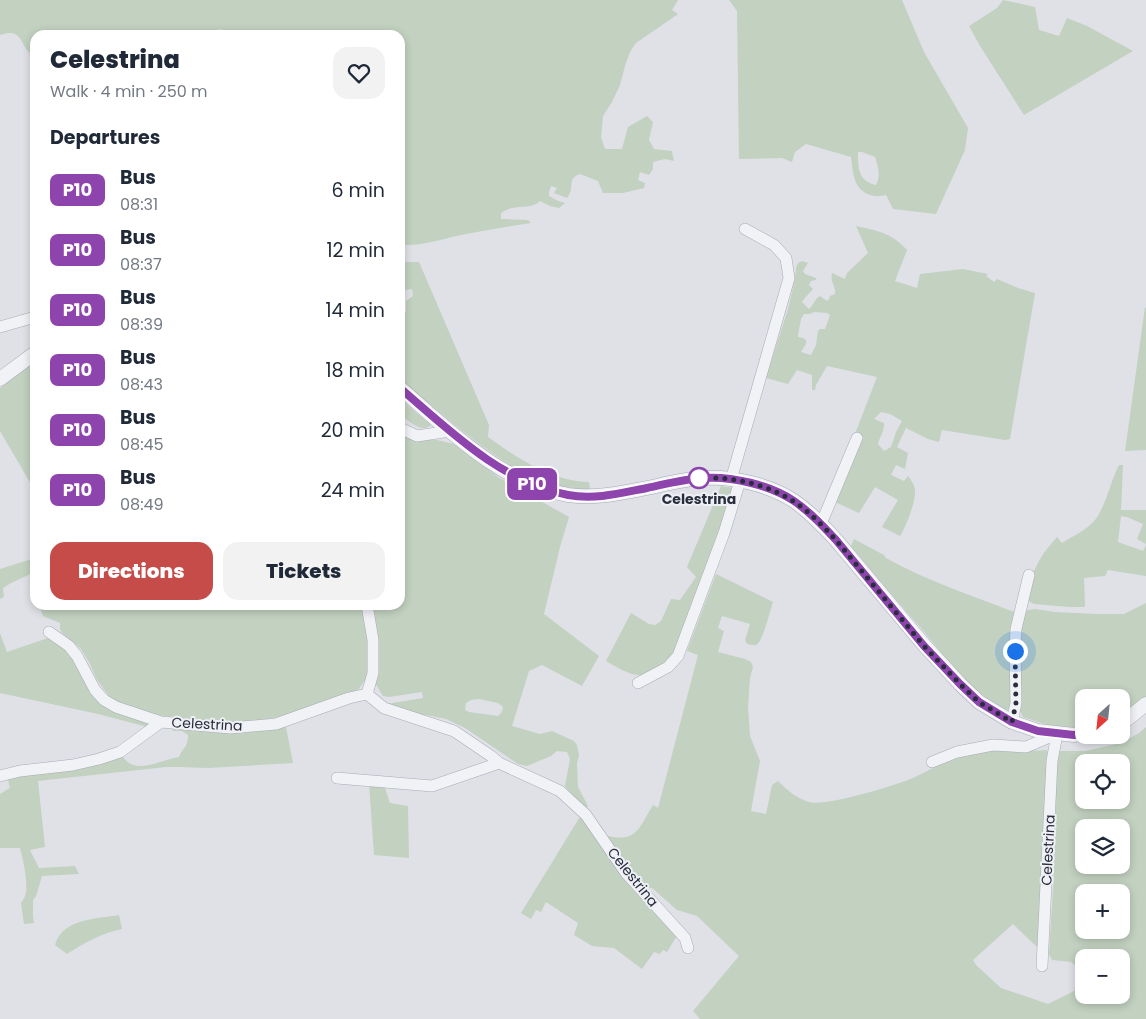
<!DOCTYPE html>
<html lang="en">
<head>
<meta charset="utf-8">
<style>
	body { margin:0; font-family:Poppins,sans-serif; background:#f2f2f3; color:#1f2937; height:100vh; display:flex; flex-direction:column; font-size:19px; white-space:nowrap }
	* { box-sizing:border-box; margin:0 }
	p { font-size:16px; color:#747a83 }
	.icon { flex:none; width:28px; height:28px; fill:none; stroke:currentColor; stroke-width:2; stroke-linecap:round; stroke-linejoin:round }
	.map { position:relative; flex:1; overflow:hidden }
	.details { position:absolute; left:30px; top:30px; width:375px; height:580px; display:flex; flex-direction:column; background:#fff; border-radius:15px; box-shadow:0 2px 8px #0003 }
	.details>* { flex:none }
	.badge { padding:0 10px; border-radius:8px; font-size:18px; line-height:32px }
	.needle { width:32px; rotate:207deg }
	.tools { position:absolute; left:1075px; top:689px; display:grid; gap:10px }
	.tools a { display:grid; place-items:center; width:55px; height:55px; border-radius:10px; background:#fff; box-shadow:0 2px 8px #0003; font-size:25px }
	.you { position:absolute; width:25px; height:25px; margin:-12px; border:4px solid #fff; border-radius:50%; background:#1a73e8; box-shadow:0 0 0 8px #1a73e833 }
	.map>.badge { position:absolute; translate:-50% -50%; box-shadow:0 0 0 2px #fff }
	h2 { padding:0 20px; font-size:19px; line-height:45px }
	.round { display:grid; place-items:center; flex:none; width:52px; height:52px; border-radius:15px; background:#f2f2f3 }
	.overview { display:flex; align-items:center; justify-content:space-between; height:85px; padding:0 20px }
	h1 { font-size:24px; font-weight:800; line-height:38px }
	.cta { display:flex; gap:10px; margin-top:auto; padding:10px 20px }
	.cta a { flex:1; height:58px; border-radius:15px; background:#c64c4a; color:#fff; font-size:20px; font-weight:800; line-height:58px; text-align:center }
	.cta a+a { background:#f2f2f3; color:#1f2937 }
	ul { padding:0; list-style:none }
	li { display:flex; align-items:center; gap:15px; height:60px; padding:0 20px }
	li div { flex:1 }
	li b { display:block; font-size:19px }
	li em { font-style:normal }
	li .badge { min-width:55px; font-weight:700; text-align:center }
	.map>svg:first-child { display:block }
	.green { fill:#c2d1c0; fill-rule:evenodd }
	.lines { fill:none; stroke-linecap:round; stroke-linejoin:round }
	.minor-casing { stroke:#a8abb4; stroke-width:12 }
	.tertiary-casing { stroke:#a8abb4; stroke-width:15 }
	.minor { stroke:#f1f2f6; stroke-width:11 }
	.tertiary { stroke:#f1f2f6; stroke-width:14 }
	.line-casing { stroke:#fff; stroke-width:11 }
	.line { stroke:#8e44ad; stroke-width:8 }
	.walk { stroke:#292d3d; stroke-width:5; stroke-dasharray:0 9 }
	.stop-dot { fill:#fff; stroke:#8e44ad; stroke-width:2.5 }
	.labels { text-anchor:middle; stroke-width:4; stroke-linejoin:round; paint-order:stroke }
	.stop-label { font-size:14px; font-weight:bold; fill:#292d3d; stroke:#eef0f5 }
	.street-label { font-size:14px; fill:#292d3d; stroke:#eef0f5 }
</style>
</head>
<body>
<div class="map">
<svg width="1146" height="1019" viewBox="0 0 1146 1019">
	<rect width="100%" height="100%" fill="#dfe1e7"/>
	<path class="green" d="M0,0h678l-6,10 6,4 -42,29 -6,9 -5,14 -5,19 -8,17 -9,14 -2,21 4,12h17l6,-22 19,-11 6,6 -4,18 5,9 18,2 2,10 -9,-2 -12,3v7l-4,6 -9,-3 -2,8 7,3 -1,5 -21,5h-20l-5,-12 -18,-7c-10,4 -8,8 -9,16 -1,3 -2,5 -4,8l-13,-5 3,-5 -6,-2 -2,6v4l7,4 9,3 -6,5 -9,-2 -10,-5c-7,7 -18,5 -28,7 -4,1 -8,3 -11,5v6l27,1 3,3c-21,3 -43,7 -65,11 -21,4 -42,12 -64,11l-2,-4v-206h-177l-1,-6 -41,6h-146v22c-16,-8 -10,-31 -35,-22z
		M729,0h173l22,52 44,76 -3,22 -29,64 -43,-5 -7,-14c-5,1 -11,2 -16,0 -17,-6 -17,-23 -19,-38l-45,-13 -11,8 -3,10 -10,-4 -43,1 -2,-148zM858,152h4l13,5c3,9 6,19 1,28 -18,-4 -18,-17 -18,-33z
		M1003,0l32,7 4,23 20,6 8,-18 20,8 46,25 -109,64 -44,-69 -11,-20 28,-18z
		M856,226c22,5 36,7 51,24l-12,31 22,7 3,-14 43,-5 25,5 -2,2 8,6 3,-3 21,9 17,5 -25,146 -5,1 -63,-10 -3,12 -11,-3 -22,-11 -9,19 11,6 -3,16 -9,-4 -5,10 13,6 4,-5c3,4 6,8 7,14 1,11 -9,37 -15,46l-18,-9 16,-27 -23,-13 -16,26 -24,-11 18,-63 24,-62 -50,-11 -11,19 -1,5h-3v-15l-15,-5 -9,14 -22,-6 6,-19 16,-50 7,-30 1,-11 2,-5 4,-2 6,2 -5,8 2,3 11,4v2l-5,1 -2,4 4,4c-4,5 -8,8 -11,13l7,7 2,-2 6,-9 3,-2 7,5 2,-2 1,-3 5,-2c1,-9 -5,-11 -3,-21l13,6 2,-6 21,-20zM814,312l13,1 3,2 -5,14h-5l-2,2 -2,14 -5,10 -10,-3 5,-8v-4l-3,-2 -5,-1v-2l3,-16 3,-5h6zM881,412l9,2 12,7 -6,11 -5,15 -7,4 -6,-7c2,-9 6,-10 6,-21l-10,-4z
		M402,262h17l70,163 -1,12c29,21 64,44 101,45l1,7c-55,0 -96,-33 -136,-65 -18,-15 -36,-30 -54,-44v-69l6,1v-11l7,-5 -1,-7 -7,1z
		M1145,307l1,1v142l-21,1z
		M35,361v130l-35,-60v-43z
		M400,399l31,26c-10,9 -22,-4 -31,-11z
		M400,428l24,12h13l17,4 44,33 71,40 -9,30 -16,67 55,42 -17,30 -40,-21 -13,6 -17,55 28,8 12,-3 22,10 3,4 2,10 -2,9 1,23 10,19 -3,5 -20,-25 5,-27 -3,-7 -10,-1 -6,5 -24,10 -9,-2 -53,-36 -19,-9 -15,-3 -29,-4 -16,-8 37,-6 -1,-6 -33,5 -6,-1 -8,-13 -5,-78h30zM479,699l19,4 5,4 -1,5 -4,4 -29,-4 -4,-2 1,-7 5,-3z
		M1119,465h4l-2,45h25v34l-9,-5 6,-15 -16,-7 -6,-1 -3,26 25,9 3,-6v31l-38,-6 -3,6 -21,2 1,29h-16l-35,-3c-2,-1 -5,-2 -6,-5 -4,-9 10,-38 16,-46 4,-6 9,-11 13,-16l5,6c11,-7 25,-13 33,-23 12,-16 15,-38 24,-55z
		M721,486l12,2 -13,50 -50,124c-6,3 -12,9 -18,11 -16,7 -32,-4 -46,-12l25,-48 18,11 6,1 6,-4 10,-22 9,1 16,-23 -9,-10z
		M854,539l30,16 2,3c41,23 87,38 131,55l-5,93 -5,4c-36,-17 -61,-52 -86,-82 -24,-27 -47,-54 -70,-82z
		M35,558v14l-24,11 -8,5 1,9 -4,2v-30z
		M716,574l57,28c-3,8 -10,40 -17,43 -3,1 -6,-1 -9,-1l-2,-4 5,-16 -28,-8 -4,12 6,3 -6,21 27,7 6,3 2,5 -3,11 -2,29 2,29 10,25 -9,50 15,3 6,-29 6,-4c9,9 18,17 31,21 16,5 89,-17 106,-25 20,-9 38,-23 60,-26 24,-3 48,1 72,-1l2,35 -9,165 -27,-26 -40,36 3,5 25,23 47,16 36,-18v9h37v-37h-37v11l-5,-1 -8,-6 -19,-2 -3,-6 5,-81 3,-122h28l36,-8 18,-10 7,-6v292h-446l-7,-8 46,-55 -42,-40 -20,-6 -25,-22h-10l-39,-49 6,-3c28,7 31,-10 44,-31l5,3 40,-153 -11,-4zM1084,762h37v38h-37zM1084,828h37v37h-37zM1084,892h37v38h-37z
		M1146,603v93l-13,11 -12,8v-17h-37v30h-1l-16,-1 -20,-2 -24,-8 -3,-6 -2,-67 6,-31 4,-3 7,-1 20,3 41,2h28z
		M39,605h323l8,49 -2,21 -9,14 -10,5 -62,21 -19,4 -26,3h-23l-63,-7 -33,-10 -14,-9 -12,-16 -7,-16 -9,-15 -19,-16 -2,-4v-6l-17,-7z
		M0,633l7,19 41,-14 12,2 41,57 50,23 -6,11 -1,-5 -46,-12 -98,-21z
		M285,722l8,41 -85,5 -29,-1h-13l-128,14 7,66 -15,3 9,18 36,-2 4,8 -37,2 -6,20 -3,4v17l1,6 -10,1 -3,-21c1,-2 3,-4 4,-7 4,-11 -2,-37 -5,-48h-20v-54l10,-6 -2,-8 2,-5 112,-20c12,22 38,5 57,2 4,-10 9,-9 9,-22l-6,-4h-9l-2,-6z
		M369,783l15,2 6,18 18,3 1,52 -35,-3z
		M581,815l97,119 -11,18 -4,-2 -3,4 -6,-2 -12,17 -28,-21 -22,-2 -18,-11 4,-12 -32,-21 -5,10 -5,-2 -5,9 -10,-6z
		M119,915l3,14c-20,4 -38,14 -55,25l-12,-9c8,-27 41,-26 64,-30z"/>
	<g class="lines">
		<defs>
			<path id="minor" d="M0,327l35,-10
				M400,428l17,8 33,-5
				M731,480l58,-202 -3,-20 -12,-13 -29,-16
				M821,524l36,-86
				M49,632l20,14 8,10 18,34 9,10 12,7 45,15 69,6 46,-4 73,-26 18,-4 6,-21v-33l-6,-35
				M638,683l30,-16 10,-11 46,-123 16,-52
				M367,694l17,14 70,23 37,25 8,7 61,28 26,24 40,58 59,65 3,10
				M1012,722l4,-19 -1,-52 1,-22 13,-54
				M932,762l25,-10 36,-7 33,2 31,-13
				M0,776l20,-5 53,-6 26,-6 21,-7 41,-30
				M337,778l95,8 67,-23
				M1042,966l10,-205 5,-27"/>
			<path id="tertiary" d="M0,379l35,-26
				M400,388c50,43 101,95 168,107 27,4 53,-2 79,-7 19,-4 37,-9 56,-10 29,-2 67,7 91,23 16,11 29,25 42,39l89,106 35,38 19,18 33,20 26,9 36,4 10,-1
				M1121,724l25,-20"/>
		</defs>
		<use href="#minor" class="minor-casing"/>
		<use href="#tertiary" class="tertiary-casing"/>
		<use href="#minor" class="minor"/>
		<use href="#tertiary" class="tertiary"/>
	</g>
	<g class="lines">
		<defs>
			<path id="line" d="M400,388c50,43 101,94 168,107 27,5 53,-2 79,-7 19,-4 37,-9 56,-10 29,-2 67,7 91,23 16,11 29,25 42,39l88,106 36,38 19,18 33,20 26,9 36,4 10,-1"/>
		</defs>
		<use href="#line" class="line-casing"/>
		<use href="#line" class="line"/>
		<path class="walk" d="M699,478l-5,1c33,-4 71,4 99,22 16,10 30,25 43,39l88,106 36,38 19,18 33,20 4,-19 -1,-52"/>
	</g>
	<circle class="stop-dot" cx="699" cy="478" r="10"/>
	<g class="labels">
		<g class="stop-label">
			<text x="699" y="504">Celestrina</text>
		</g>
		<g class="street-label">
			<text transform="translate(207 724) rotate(3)" y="5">Celestrina</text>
			<text transform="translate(1048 850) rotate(-87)" y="5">Celestrina</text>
			<text transform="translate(633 877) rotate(51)" y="5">Celestrina</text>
		</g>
	</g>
</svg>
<div class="tools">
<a><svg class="needle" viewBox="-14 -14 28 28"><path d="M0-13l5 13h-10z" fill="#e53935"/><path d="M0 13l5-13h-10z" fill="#747a83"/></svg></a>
<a><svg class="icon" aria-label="locate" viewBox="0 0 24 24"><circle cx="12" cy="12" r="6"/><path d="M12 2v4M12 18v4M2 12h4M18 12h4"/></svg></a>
<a><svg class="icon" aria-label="layers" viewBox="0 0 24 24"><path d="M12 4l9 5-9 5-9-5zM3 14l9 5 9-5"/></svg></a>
<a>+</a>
<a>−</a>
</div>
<div class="you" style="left:1015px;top:651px"></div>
<b class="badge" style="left:532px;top:484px;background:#8e44ad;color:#fff">P10</b>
<section class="details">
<div class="overview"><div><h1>Celestrina</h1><p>Walk · 4 min · 250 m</p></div><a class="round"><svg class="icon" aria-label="heart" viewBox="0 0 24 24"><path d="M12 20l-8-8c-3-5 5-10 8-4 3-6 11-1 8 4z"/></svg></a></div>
<h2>Departures</h2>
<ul>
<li><span class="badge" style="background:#8e44ad;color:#fff">P10</span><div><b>Bus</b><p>08:31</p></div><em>6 min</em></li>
<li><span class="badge" style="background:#8e44ad;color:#fff">P10</span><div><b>Bus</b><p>08:37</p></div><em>12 min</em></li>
<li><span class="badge" style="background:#8e44ad;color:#fff">P10</span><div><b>Bus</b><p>08:39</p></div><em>14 min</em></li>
<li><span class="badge" style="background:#8e44ad;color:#fff">P10</span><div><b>Bus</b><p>08:43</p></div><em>18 min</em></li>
<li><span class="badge" style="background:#8e44ad;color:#fff">P10</span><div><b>Bus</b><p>08:45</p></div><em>20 min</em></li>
<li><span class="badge" style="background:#8e44ad;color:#fff">P10</span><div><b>Bus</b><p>08:49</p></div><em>24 min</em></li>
</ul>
<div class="cta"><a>Directions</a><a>Tickets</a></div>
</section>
</div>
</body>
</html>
